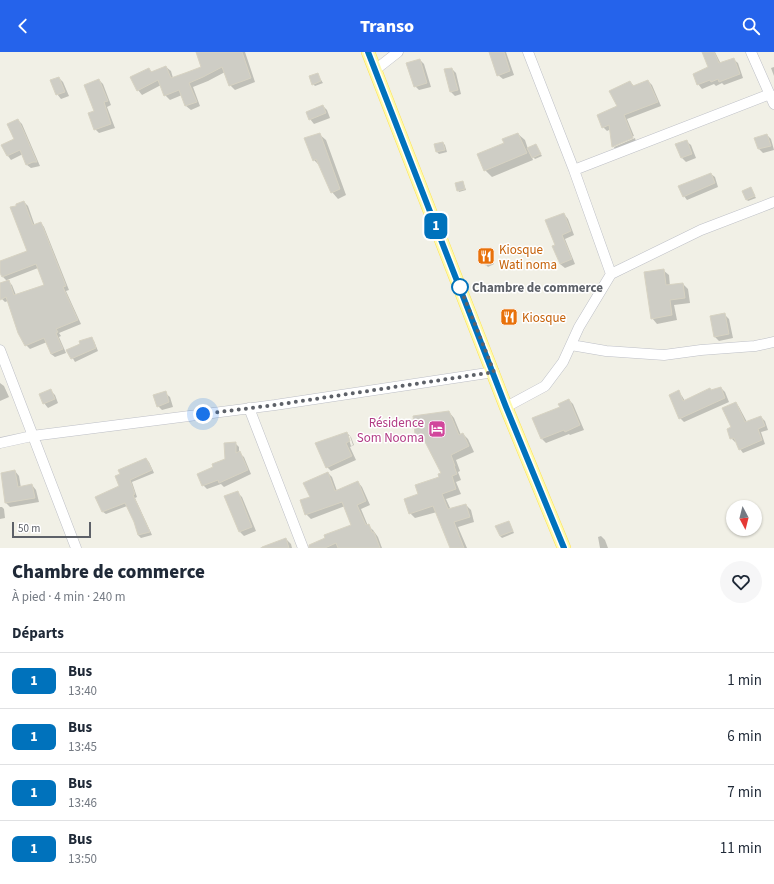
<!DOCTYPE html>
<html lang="fr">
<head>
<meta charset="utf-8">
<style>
	body { margin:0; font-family:"Source Sans 3",sans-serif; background:#f6f6f7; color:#1f2937; height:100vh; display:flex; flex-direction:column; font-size:15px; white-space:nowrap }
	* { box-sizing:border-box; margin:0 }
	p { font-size:13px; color:#747a83 }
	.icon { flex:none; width:22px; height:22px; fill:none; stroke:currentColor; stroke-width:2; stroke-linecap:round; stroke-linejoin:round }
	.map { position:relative; height:496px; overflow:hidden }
	.drawer { display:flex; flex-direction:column; background:#fff; flex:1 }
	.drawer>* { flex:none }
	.badge { padding:0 8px; border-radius:6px; font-size:14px; line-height:26px }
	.needle { width:26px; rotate:173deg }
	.buttons { position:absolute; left:726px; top:448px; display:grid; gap:8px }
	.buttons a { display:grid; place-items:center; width:36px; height:36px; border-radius:50%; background:#fff; box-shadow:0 1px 3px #0004; font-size:20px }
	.scale { position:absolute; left:12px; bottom:10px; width:79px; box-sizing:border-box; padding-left:4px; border:2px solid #5d6168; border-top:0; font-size:11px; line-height:14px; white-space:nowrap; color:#5d6168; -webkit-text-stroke:3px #fff; paint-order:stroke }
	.you { position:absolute; width:20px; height:20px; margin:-10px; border:3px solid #fff; border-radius:50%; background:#1a73e8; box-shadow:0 0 0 6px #1a73e833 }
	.map>.badge { position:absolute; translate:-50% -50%; box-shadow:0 0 0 2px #fff }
	h2 { padding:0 12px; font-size:15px; line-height:36px }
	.round { display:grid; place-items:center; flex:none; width:42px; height:42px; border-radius:21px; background:#f6f6f7 }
	.summary { display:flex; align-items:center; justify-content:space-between; height:68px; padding:0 12px }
	h1 { font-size:19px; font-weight:800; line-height:30px }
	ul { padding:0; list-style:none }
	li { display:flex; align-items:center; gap:12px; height:56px; padding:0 12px; border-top:1px solid #e0e1e3 }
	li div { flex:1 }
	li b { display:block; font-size:15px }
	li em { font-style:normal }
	li .badge { min-width:44px; font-weight:700; text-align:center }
	header { display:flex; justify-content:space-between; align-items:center; height:52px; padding:0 12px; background:#2563eb; color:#fff; font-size:18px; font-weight:800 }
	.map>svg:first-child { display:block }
	.shadow { fill:#0003; fill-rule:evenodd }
	.building { fill:#cecdc5; stroke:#d7d3c3 }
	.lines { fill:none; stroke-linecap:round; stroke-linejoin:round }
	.minor-casing { stroke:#bdbfc6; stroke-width:11 }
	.major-casing { stroke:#ffe151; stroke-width:14 }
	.minor { stroke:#fff; stroke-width:10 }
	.major { stroke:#fffbad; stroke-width:13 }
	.line-casing { stroke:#fff; stroke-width:9 }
	.line { stroke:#0072bc; stroke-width:6 }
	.walk { stroke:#5d6168; stroke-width:4; stroke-dasharray:0 7.2 }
	.stop-dot { fill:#fff; stroke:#0072bc; stroke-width:2 }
	.labels { text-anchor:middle; stroke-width:3; stroke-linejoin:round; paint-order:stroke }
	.food-label { font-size:13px; fill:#c56008; stroke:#fff; text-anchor:start }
	.stop-label { font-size:13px; font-weight:bold; fill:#5d6168; stroke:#fff; text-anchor:start }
	.hotel-label { font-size:13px; fill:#b23c85; stroke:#fff; text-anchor:end }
</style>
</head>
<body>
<header><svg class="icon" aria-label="back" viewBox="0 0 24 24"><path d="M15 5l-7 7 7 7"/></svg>Transo<svg class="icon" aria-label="search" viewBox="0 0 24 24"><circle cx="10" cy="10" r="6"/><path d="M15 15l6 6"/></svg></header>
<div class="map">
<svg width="774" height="496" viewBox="0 0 774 496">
	<rect width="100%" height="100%" fill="#f1f0e6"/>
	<path class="shadow" d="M197,0h48l10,30 -20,8 -5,-5 -5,-13 -17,9 -15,6 7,19 -9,4 -5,-4 -4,-11 -12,5 -5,-5 -4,-10 -19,10 -4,-5 10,-21 4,3 14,-5 5,4 2,7 30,-11z
		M490,0h16l8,23 -11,4 -5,-4z
		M705,0h10l6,12 12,-5 5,4 5,15 -19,7 -2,-2 -6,3 -2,-2 -12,5 -4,-5 12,-16z
		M420,8l4,4 7,23 -12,3 -4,-4z
		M774,15v9l-3,-8z
		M452,17l4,4 5,21 -6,2 -5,-5z
		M317,22l6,9 -8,3 -2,-2z
		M59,26l4,4 6,14 -8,3 -4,-5z
		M99,28l4,4 8,21 -4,2 8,21 -16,5 -4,-4z
		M648,29l4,4 9,21 -34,13 7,17 -20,8v3l21,-9 1,4 -20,8 -3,-4 -2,-17 -4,2 -4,-4 15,-21 12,-24 4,4z
		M323,54l4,4 3,8 -16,6 -4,-5z
		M18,68l4,4 18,42 -9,2 -4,-3 -4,-11 -12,6 -3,-4 -6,-10 13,-7z
		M319,82l7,6 20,55 -8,4 -6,-7 -12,-26 -6,-6z
		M518,82l7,6 3,9 8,-4 6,11 -7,3 -4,-4 2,5 -41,17 -7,-7 21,-26z
		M767,83l4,4 3,11 -11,3 -4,-4 -3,-10z
		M686,89l5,4 5,13 -10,4 -4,-4z
		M443,91l2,2 2,7 -8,2 -2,-2 -2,-7z
		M711,122l4,3 3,10 -31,13 -3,-4z
		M463,130l3,8 -7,2 -1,-2z
		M751,137l5,9 -8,3 -2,-2z
		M24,150l4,4 7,20 6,-3 3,4 25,63 -3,1 15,33 -22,9 2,3 -2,1 7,16 -11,4 -4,-3 -4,-12 -17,7 -4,-4 -18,-44 -3,1 -3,-3 -2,-5v-10l7,-3 -4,-4 -3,-7v-8l28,-11 -10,-45zM38,216l7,17 -29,10 -4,-10 -5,-5z
		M564,162l4,5 6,16 -9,4 10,25 -10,4 -5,-4 -4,-19z
		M488,198l6,14 -6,3 -2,-2z
		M663,218l6,5 1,11 13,-2 5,5 2,14 -16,2 3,15 -20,4 -5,-6z
		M724,262l5,5 4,19 -14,3 -4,-4z
		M91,286l3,3 4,10 -23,11 -7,-12z
		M0,331l4,3 5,11 -9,4z
		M721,336l4,4 4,10 -45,20 -4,-4 -2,-26 4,4 3,5 25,-12 2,2z
		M50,338l5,5 3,8 -10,5 -4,-5z
		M165,341l5,4 3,10 -11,3 -4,-4z
		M569,348l4,4 11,26 -14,5 -1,-1 -23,9 -4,-4 -8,-20 27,-11z
		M736,351l3,4 8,15 14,-5 4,4 3,9 -7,2 4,12 -22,9 -3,-4 -4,-7h-1l-4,-4z
		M449,360l5,6 7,17 2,-1 5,5 6,13 -18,8 4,11 -2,1 3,8 -5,2 5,12 -15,5 5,11 15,-5 5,5 3,12 -16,5 9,21h-16l-14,-36 -22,6 -5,-5 9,-18 24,-21 -18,-35h-4l-5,-6z
		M347,381l4,4 3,8 -4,2 6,13 -25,11 -4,-4zM348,384h2l3,9 -2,1z
		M235,391l4,4v6l5,4 7,17 -27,13 -3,-3 -14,5 -4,-4 12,-17 11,-8z
		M146,407l3,3 5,11 -22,9 5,15 -2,1 17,37 -11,3 -3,-3 -3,-13 -8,-16 -21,8 -3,-2 -6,-14 23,-11z
		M15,419l4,5 2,12 11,-3 4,5 3,12 -29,5 -4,-4 -4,-30z
		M328,421l4,4 5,14 21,-9 4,5 8,18 -9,4 7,17 5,4 5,7 4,11h-65l36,-23 -8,-19 -34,13 -5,-5 5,-17z
		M237,440l5,5 14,34 -12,5 -4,-4z
		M0,455h2l2,2 1,9 -5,1z
		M509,470l5,11 -12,5 -2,-2z
		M601,484l4,4 3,8h-8l-2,-11z
		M286,487l5,5 1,4h-32z"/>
	<path class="building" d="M196,0h46l9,26 -22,8 -7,-19 -19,10 -14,6 8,19 -12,4 -6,-16 -15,6 -6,-16 -21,11 -7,-14 19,-9 2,4 15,-6 5,12 14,-5 16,-6z
		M489,0h15l6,19 -13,5z
		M702,0h12l5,11 15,-5 6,16 -21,8 -1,-3 -7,3 -1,-2 -13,5 -4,-11 15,-7z
		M420,7l7,24 -13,4 -8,-24z
		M452,16l6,22 -8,2 -6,-23z
		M318,21l3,8 -9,4 -3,-9z
		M59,25l6,15 -9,3 -6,-15z
		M99,27l9,22 -4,1 7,22 -17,6 -6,-17 6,-2 -10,-26z
		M648,28l10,22 -34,13 9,23 -21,9 -3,-22 -7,3 -5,-13 20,-9 -8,-15 21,-10 3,5z
		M323,53l3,8 -17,7 -3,-8z
		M18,67l7,15 12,28h-4l-7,3 -6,-15 -13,6 -6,-11 13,-6 -7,-15z
		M320,81l20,56 -9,4 -15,-34 -3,2 -9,-23z
		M518,81l9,20 -43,18 -7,-17 27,-11 -2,-4z
		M767,82l4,12 -13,3 -4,-11z
		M687,88l5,14 -11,4 -6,-14z
		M443,90l2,8 -9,2 -2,-8z
		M536,92l5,10 -9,4 -5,-10z
		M711,121l4,10 -32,14 -5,-11z
		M463,129l2,8 -8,2 -2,-8z
		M751,135l4,9 -9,4 -4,-9z
		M24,149l9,24 8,-3 25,64 -3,1 15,33 -22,9 2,3 -2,1 7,16 -12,5 -7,-16 -19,8 -7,-13 -12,-36 -6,3v-17l9,-3 5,15 30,-10 -8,-21 -34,13 -2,-4v-12l27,-10 -17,-44 6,-1v-2z
		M564,161l7,18 -9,4 10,24 -12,5 -8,-18 3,-1 -10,-25z
		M488,197l5,13 -8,3 -5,-13z
		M664,217l2,16 17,-2 2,15 -15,2 2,15 -21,4 -7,-47z
		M725,261l4,21 -15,3 -4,-21z
		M92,285l4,11 -25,11 -5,-9 14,-6 -1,-3z
		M721,335l4,11 -46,21 -10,-24 10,-5 4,11 27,-13 1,2z
		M51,337l4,10 -12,5 -4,-10z
		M166,339l3,11 -12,5 -4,-12z
		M569,347l11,26 -15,7 -1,-2 -23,9 -9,-21 28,-11 -2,-3z
		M736,350l9,20 16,-6 4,10 -7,3 4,11 -23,10 -5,-12 -4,1 -3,-10 4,-2 -9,-19z
		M449,359l10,24 4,-2 6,13 -18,9 4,11h-1l3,8 -5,2 4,13 -14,5 6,15 18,-5 4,13 -16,5 10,26h-14l-17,-42 -24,8 -5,-15 14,-5 -3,-9 24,-8 -1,-3 3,-1 -20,-39h-6l-2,-18z
		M347,380l3,9 -4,2 6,13 -26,12 -11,-25z
		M236,390v11l4,-2 8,19 -29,13 -1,-3 -16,6 -5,-12 16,-7 -1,-3 13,-5 -1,-16z
		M146,406l6,12 -22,10 5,14 -2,1 17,37 -12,3 -4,-13 -9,-19 -23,9 -7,-15 24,-11 -4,-10 5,-2 -2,-4z
		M15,418l3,17 14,-3 3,14 -30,5 -4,-30z
		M328,420l7,19 23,-10 8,20 -9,4 9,20 3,-1 3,8h2l6,16h-42l-2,-5 -11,5h-16v-3l16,-7 -1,-3 27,-10 -9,-23 -37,13 -5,-15 10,-3 -7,-14z
		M238,439l14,36 -13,5 -15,-36z
		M509,469l4,10 -13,5 -5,-10z
		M286,486l3,10h-27v-1z"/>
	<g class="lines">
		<defs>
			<path id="minor" d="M528,0l46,118 37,104
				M751,0l23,52
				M375,18l23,-18
				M574,118l196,-76
				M571,293l35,6 58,4 37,-5 54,-4 19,-4
				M0,298l76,198
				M506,355l39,-21 18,-24 16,-35 32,-53 90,-44 73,-28
				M249,356l54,140
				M0,391l32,-7 243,-31 219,-33"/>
			<path id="major" d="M368,0l138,355 58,141"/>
		</defs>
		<use href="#minor" class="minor-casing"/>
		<use href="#major" class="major-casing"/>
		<use href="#minor" class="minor"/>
		<use href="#major" class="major"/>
	</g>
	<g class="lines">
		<defs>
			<path id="line" d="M368,0l138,355 58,141"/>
		</defs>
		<use href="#line" class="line-casing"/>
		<use href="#line" class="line"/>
		<path class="walk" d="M203,362l72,-9 219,-33 -34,-85"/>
	</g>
	<defs>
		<symbol id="restaurant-square" viewBox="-11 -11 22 22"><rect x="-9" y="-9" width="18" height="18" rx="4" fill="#e8710a" stroke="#fff"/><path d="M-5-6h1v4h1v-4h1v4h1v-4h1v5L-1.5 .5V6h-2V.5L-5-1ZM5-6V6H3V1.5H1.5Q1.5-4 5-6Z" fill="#fff"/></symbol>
		<symbol id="hotel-square" viewBox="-11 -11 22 22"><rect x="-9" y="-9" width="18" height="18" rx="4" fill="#d1479c" stroke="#fff"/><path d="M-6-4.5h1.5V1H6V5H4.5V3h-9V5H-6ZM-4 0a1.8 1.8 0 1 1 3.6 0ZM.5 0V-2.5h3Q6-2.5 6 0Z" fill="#fff"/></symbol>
	</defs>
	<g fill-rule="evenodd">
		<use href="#restaurant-square" x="476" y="194" width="20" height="20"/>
		<use href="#restaurant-square" x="499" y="255" width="20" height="20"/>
		<use href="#hotel-square" x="427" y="367" width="20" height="20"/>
	</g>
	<circle class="stop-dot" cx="460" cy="235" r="8"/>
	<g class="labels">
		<g class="food-label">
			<text x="499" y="202">Kiosque<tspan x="499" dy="15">Wati noma</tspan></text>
			<text x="522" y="270">Kiosque</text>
		</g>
		<g class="stop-label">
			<text x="472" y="240">Chambre de commerce</text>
		</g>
		<g class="hotel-label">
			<text x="424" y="375">Résidence<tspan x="424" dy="15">Som Nooma</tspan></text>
		</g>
	</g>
</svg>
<div class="buttons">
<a><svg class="needle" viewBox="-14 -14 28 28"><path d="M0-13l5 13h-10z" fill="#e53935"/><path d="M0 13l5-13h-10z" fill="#747a83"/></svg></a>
</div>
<div class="scale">50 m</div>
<div class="you" style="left:203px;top:362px"></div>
<b class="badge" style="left:436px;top:174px;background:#0072bc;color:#fff">1</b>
</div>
<section class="drawer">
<div class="summary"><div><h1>Chambre de commerce</h1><p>À pied · 4 min · 240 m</p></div><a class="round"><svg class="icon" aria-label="heart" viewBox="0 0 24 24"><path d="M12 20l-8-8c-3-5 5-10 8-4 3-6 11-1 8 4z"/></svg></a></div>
<h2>Départs</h2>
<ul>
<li><span class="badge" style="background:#0072bc;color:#fff">1</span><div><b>Bus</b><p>13:40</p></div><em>1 min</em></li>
<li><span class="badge" style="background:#0072bc;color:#fff">1</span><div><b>Bus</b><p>13:45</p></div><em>6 min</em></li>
<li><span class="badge" style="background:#0072bc;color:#fff">1</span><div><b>Bus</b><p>13:46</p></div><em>7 min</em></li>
<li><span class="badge" style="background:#0072bc;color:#fff">1</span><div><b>Bus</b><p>13:50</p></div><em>11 min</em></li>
</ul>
</section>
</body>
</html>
